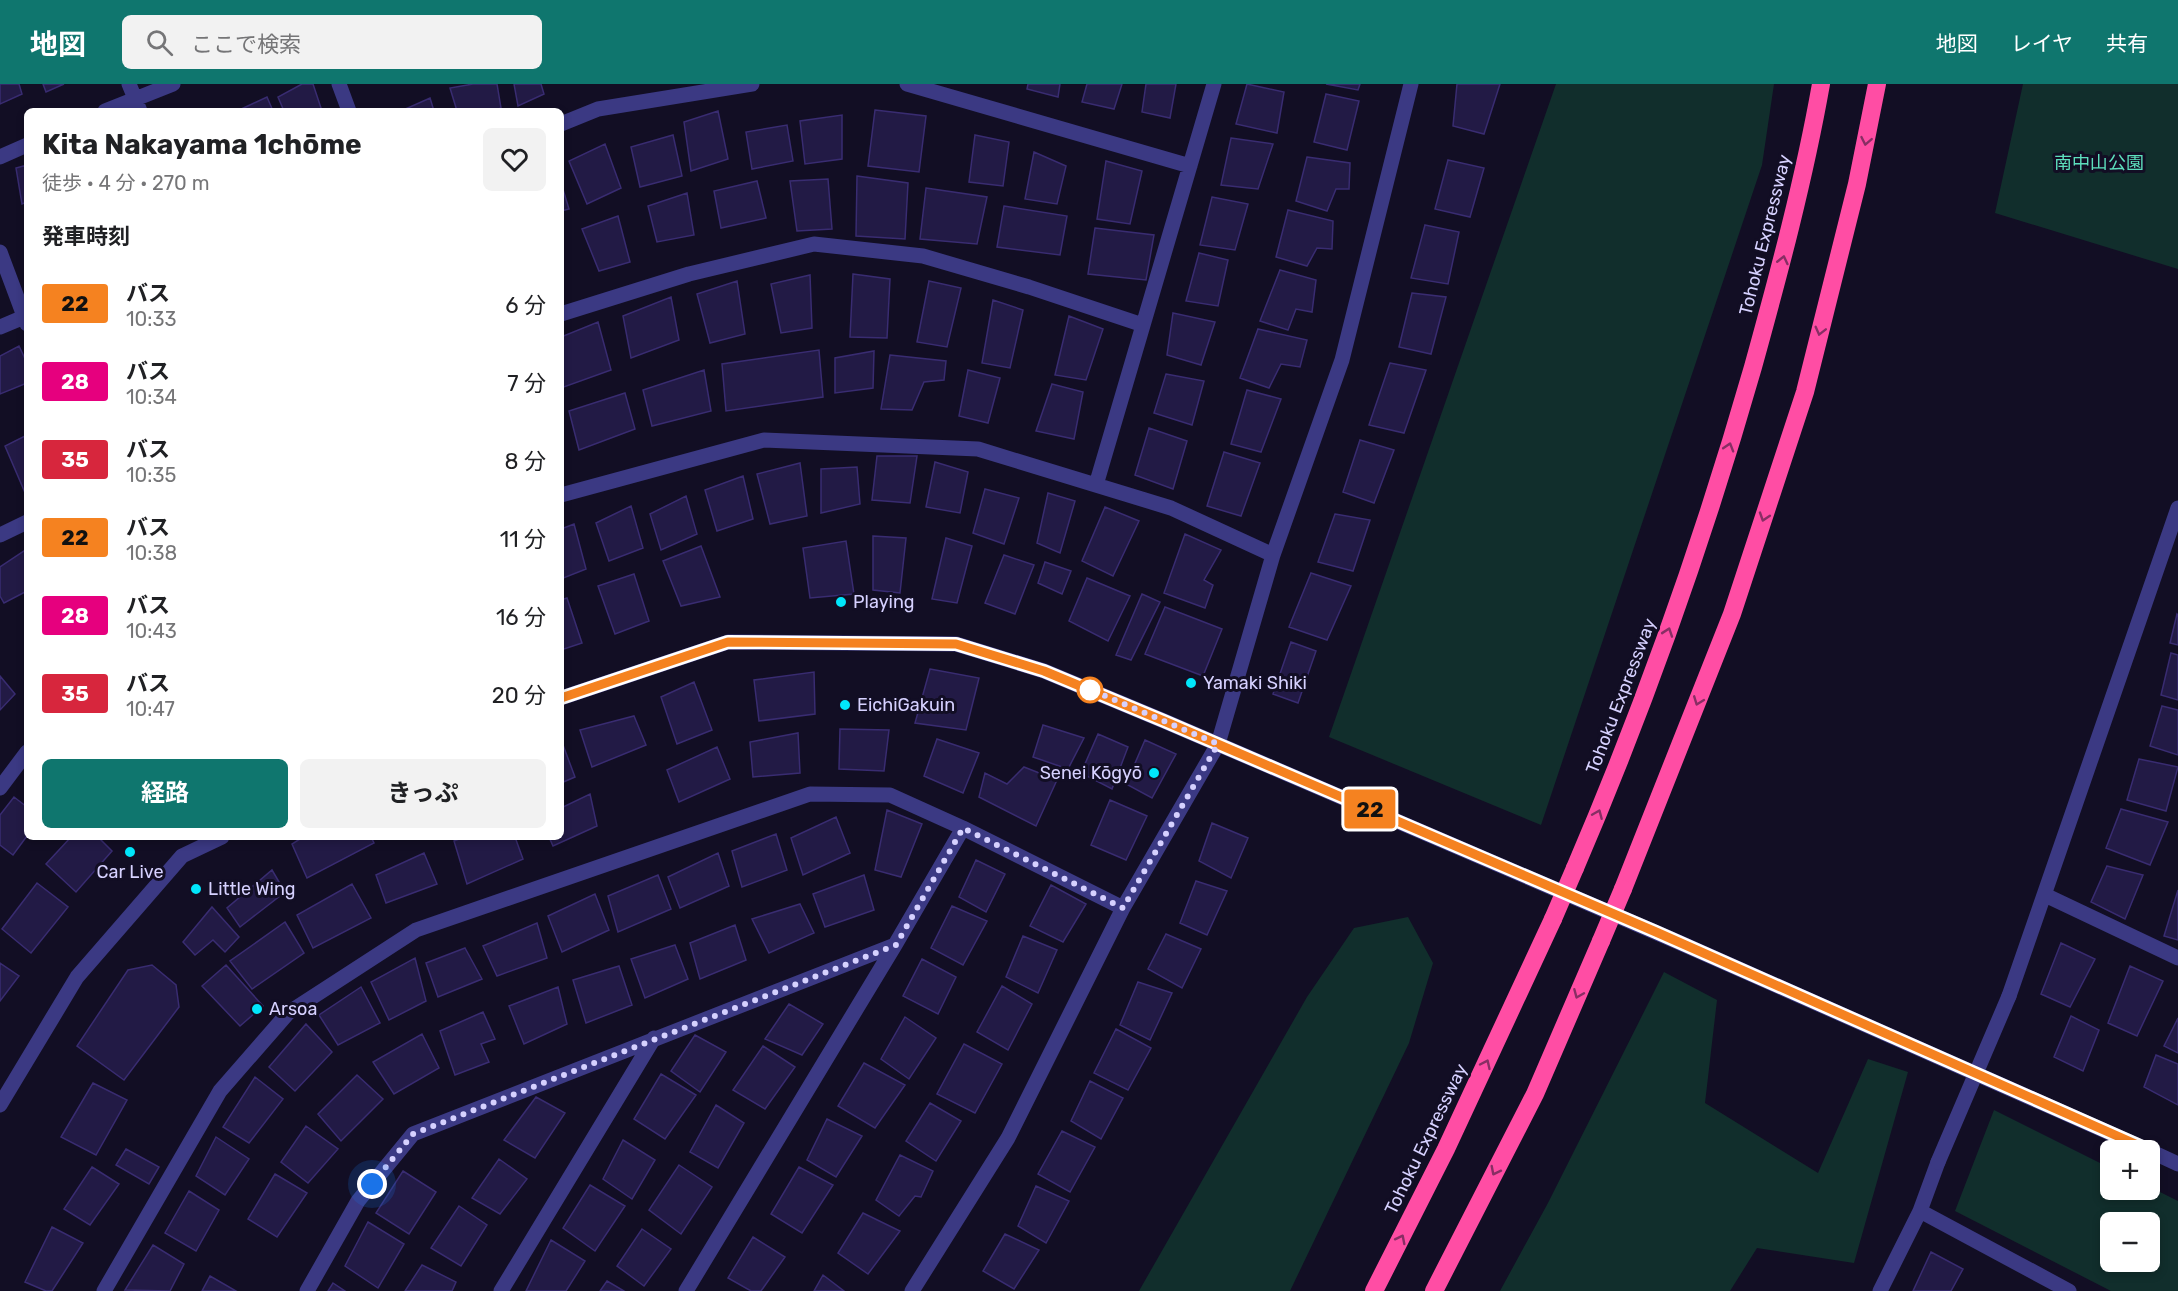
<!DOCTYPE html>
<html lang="ja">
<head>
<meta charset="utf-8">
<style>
	body { margin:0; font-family:Rubik,"Noto Sans JP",sans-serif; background:#f2f2f2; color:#202124; height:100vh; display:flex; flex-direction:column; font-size:22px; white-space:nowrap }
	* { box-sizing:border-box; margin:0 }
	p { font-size:20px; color:#757577 }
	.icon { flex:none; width:33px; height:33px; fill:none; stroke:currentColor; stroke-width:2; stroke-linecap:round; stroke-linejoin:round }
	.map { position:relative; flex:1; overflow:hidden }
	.drawer { position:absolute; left:24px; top:24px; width:540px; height:732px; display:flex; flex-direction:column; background:#fff; border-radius:9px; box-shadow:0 3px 9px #0003 }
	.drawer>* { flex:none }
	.badge { padding:0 12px; border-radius:4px; font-size:21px; line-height:39px }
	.tools { position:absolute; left:2100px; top:1056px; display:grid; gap:12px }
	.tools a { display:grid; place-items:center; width:60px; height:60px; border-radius:9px; background:#fff; box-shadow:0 3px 9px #0003; font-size:30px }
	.you { position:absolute; width:30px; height:30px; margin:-15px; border:4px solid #fff; border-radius:50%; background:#1a73e8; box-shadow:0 0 0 9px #1a73e833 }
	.map>.badge { position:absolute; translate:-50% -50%; box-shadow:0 0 0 3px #fff }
	h2 { padding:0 18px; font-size:22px; line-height:54px }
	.round { display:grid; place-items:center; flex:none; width:63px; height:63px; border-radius:9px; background:#f2f2f2 }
	.head { display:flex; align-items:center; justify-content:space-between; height:102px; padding:0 18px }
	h1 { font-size:28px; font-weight:700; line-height:45px }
	.button { display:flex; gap:12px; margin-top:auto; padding:12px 18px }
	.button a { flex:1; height:69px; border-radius:9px; background:#0f766e; color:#fff; font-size:24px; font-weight:700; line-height:69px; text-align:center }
	.button a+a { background:#f2f2f2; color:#202124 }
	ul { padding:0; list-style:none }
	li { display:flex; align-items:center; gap:18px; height:78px; padding:0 18px }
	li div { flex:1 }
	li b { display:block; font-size:22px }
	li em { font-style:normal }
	li .badge { min-width:66px; font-weight:700; text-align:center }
	header { display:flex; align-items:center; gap:36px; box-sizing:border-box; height:84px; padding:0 30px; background:#0f766e; color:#fff }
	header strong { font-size:28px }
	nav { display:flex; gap:33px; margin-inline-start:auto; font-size:21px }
	.search { width:420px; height:54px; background:#f2f2f2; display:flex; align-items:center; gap:15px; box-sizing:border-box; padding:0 21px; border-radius:9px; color:#757577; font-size:22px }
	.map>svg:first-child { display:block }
	.green { fill:#112e2c; fill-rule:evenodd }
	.building { fill:#221a45; stroke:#392c71; stroke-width:1.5 }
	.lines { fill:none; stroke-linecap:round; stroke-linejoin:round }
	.minor { stroke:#3b3983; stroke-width:15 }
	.highway { stroke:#ff4da4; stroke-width:18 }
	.minor-bridge { stroke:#3b3983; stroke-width:15 }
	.highway-bridge { stroke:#ff4da4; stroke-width:18 }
	.oneway { stroke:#882e64 }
	.line-casing { stroke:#fff; stroke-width:14 }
	.line { stroke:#f58220; stroke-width:9 }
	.walk { stroke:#d6d1ff; stroke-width:6; stroke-dasharray:0 10.8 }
	.poi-dot { fill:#01e6fb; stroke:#120e24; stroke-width:2 }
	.stop-dot { fill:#fff; stroke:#f58220; stroke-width:3 }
	.labels { text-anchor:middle; stroke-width:6; stroke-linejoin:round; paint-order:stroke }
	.park-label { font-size:18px; fill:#5ddfbd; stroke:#120e24 }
	.street-label { font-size:18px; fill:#d6d1ff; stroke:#120e24 }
	.poi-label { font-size:18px; fill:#d6d1ff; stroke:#120e24; text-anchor:start }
</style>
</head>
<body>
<header>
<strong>地図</strong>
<div class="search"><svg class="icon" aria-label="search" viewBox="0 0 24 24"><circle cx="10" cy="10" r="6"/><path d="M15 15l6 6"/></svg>ここで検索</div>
<nav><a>地図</a><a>レイヤ</a><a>共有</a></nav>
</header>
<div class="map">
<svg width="2178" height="1207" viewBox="0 0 2178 1207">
	<rect width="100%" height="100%" fill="#120e24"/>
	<path class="green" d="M1556,0h218l-12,81 -221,660 -212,-88z
		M2023,0h155v185l-183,-56z
		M1408,833l25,46 -24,80 -119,248h-151l168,-294 47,-69z
		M1664,888l53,28 -12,103 113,70 50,-114 40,13 -54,191 -97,-15 -27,43h-230l48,-88z
		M1994,1026l116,58v22h40v-3l28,14v90h-67l-156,-80zM2110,1138h40v40h-40z"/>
	<path class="building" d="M0,0h19l3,10 -22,10z
		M43,0h21l-18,8z
		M302,0h11l9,27h-38l-6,-14z
		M473,0h24l4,24 -9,3h-35l-7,-23z
		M514,0h27l3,10 -26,12z
		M1028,0h32l-2,13 -31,-8z
		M1087,0h35l-8,25 -32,-7z
		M1146,0h30l-6,34 -28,-6z
		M1247,0l37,8 -7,41 -41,-9z
		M1326,0h34l-2,6z
		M1457,0h43l-16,50 -31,-8z
		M1326,10l33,7 -12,49 -33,-8z
		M267,13l6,14h-36z
		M430,14l4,13h-33z
		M875,26l51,6 -7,56 -51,-6z
		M718,27l10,48 -37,12 -7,-49z
		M842,31v44l-37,5 -5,-43z
		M787,41l6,36 -41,8 -6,-37z
		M673,51l9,41 -42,11 -9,-40z
		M975,51l34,7 -6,44 -34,-4z
		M1231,54l42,6 -15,45 -37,-4z
		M605,60l16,44 -34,16 -18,-43z
		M1034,68l32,14 -9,38 -32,-5z
		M1307,73l43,6 -1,26h-13l-9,22 -31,-10z
		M1448,76l36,8 -14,49 -35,-8z
		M1106,77l36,10 -12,53 -33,-5z
		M27,81v37l-5,2 -6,-36z
		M857,92l51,7 -3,56 -49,-3z
		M828,95l4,50 -35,2 -7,-50z
		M757,97l9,37 -45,10 -7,-37z
		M561,99l8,26 -8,2z
		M926,104l61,9 -10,47 -57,-5z
		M687,109l7,42 -37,7 -9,-36z
		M1212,113l36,7 -13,46 -35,-5z
		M1004,122l63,10 -7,39 -63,-8z
		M1288,126l45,11 -1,28 -15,-1 -10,18 -31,-9z
		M618,132l12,46 -31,9 -17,-42z
		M1425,141l34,7 -11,52 -37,-6z
		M1095,144l59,7 -8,45 -58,-6z
		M1199,169l29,7 -10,46 -32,-5z
		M1280,186l36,10 -4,32 -16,-3 -8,21 -28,-9z
		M853,190l37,5 -3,59 -37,-1z
		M810,191l2,53 -31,5 -10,-49z
		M737,197l8,53 -35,9 -13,-49z
		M929,197l32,7 -14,59 -30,-5z
		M1412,209l34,4 -15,57 -32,-7z
		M671,213l8,43 -48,18 -8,-42z
		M993,216l30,10 -13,58 -28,-5z
		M1173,229l42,9 -14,43 -34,-10z
		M1069,232l34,13 -17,51 -31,-5z
		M598,238l13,48 -50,18v-51z
		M1258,245l49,11 -7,27 -19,-3 -12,24 -29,-10z
		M19,262l8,17v20l-27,11v-38z
		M819,266l4,47 -97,14 -4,-47z
		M874,267l-1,37 -38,5v-35z
		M890,271l56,6 -2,19 -20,2 -12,28 -31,-1z
		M1390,279l36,7 -22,63 -35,-8z
		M704,286l7,41 -59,15 -9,-36z
		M968,286l32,8 -12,45 -29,-7z
		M1166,290l38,7 -12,44 -38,-12z
		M1052,300l31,8 -9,47 -38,-8z
		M1247,306l34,9 -20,53 -30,-8z
		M625,309l10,36 -56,21 -10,-39z
		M1149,344l38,13 -14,48 -38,-14z
		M27,351v60h-1l-21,-49z
		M1360,356l34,10 -20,53 -31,-11z
		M1224,368l36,11 -19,53 -34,-10z
		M877,372h40l-7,47 -38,-3z
		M935,378l33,10 -8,41 -34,-6z
		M800,379l7,53 -37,8 -13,-50z
		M857,383l3,37 -39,9v-44z
		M743,392l10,43 -36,12 -12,-41z
		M985,405l34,9 -15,46 -31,-11z
		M1048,409l27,8 -15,52 -23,-10z
		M686,412l11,38 -36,16 -11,-36z
		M631,422l12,42 -34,13 -13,-38z
		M1105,423l34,14 -26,55 -31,-15z
		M1335,430l35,6 -17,51 -35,-9z
		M574,440l12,45 -25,10v-50z
		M1185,450l36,16 -17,30 9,5 -8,23 -41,-15z
		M873,452l33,2 -6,55 -27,-3z
		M946,454l26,8 -15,57 -25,-4z
		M846,457l8,53 -44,4 -7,-50z
		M701,462l19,51 -39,9 -18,-45z
		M27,465v42l-23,12 -4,-7v-29z
		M1004,471l30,10 -19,49 -30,-11z
		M1045,478l26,9 -9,23 -24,-11z
		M1311,489l40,13 -24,54 -38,-13z
		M634,490l15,47 -34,13 -17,-48z
		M1087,494l43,18 -22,45 -39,-20z
		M1142,510l18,8 -29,58 -15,-5z
		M567,514l15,45 -21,7v-50z
		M1165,523l57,22 -19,47 -58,-22z
		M2177,530l1,1v30l-8,-2z
		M1291,558l25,9 -18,52 -25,-9z
		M2171,569l7,2v45l-17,-5z
		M930,585l49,9 -13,52 -51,-7z
		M814,588l1,42 -56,7 -5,-41z
		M0,592l15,18 -15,16z
		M694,598l18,48 -35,14 -16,-47z
		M2162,622l16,4v45l-28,-9z
		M634,632l12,29 -54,22 -12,-37z
		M1043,641l41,13 -16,31 -35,-12z
		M840,645l49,1 -5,41 -45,-2z
		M798,649l2,40 -47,4 -3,-35z
		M1098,650l30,13 -16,42 -31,-16z
		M937,655l42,14 -16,40 -39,-17z
		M1145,656l31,14 -24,44 -26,-14z
		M563,661l12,32 -14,6v-37z
		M717,663l13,32 -51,23 -12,-32z
		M2139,675l39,8 -12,44 -39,-11z
		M1024,683l33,13 -21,46 -57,-29 6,-24 22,11z
		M590,710l7,32 -44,20 -4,-9h12v-29z
		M14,713l13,10v29l-14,19 -13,-10v-30z
		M1110,716l37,16 -21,44 -35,-15z
		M2121,725l47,13 -18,43 -44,-17z
		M887,726l35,14 -21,53 -26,-7z
		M836,733l14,36 -47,22 -12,-37z
		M1212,739l36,15 -17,40 -32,-17z
		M776,750l11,36 -45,17 -10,-36z
		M71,753h27l14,14 -36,41 -30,-28z
		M303,753h68l3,6 -67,35 -15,-34z
		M464,753h51l8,22 -56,25 -13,-43z
		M424,769l13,31 -51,19 -10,-28z
		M718,769l11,33 -49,22 -12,-31z
		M976,776l29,14 -19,38 -27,-15z
		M2107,782l36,9 -18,44 -34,-17z
		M272,786l13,22 -45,35 -13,-19z
		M658,791l13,34 -53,23 -10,-36z
		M864,791l10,35 -49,17 -12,-33z
		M1196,797l31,10 -20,44 -27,-12z
		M37,799l31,24 -37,46 -29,-24z
		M352,800l19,34 -58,30 -16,-33z
		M1051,801l35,19 -23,38 -33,-16z
		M2178,806v50l-14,-4z
		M595,810l14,36 -47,22 -14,-36z
		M800,820l14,29 -45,20 -17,-34z
		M952,822l35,15 -24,44 -32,-17z
		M212,823l27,30 -14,15 -12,-12 -18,15 -12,-13z
		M285,838l19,31 -52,36 -22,-28z
		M537,839l10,35 -50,18 -14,-30z
		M735,841l11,35 -46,19 -10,-36z
		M1166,850l35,15 -19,39 -34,-19z
		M1023,852l34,14 -19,43 -32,-16z
		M2061,859l34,16 -25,48 -29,-13z
		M675,861l13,34 -43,19 -14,-39z
		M465,864l17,31 -44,18 -12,-34z
		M415,874l11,43 -37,19 -18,-38z
		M922,875l34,18 -18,37 -35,-18z
		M0,879l19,13 -19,25z
		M152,881l24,20 3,22 -55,73 -47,-34 51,-76z
		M226,881l37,41 -23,20 -38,-40z
		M619,882l13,39 -46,18 -13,-43z
		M2130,882l33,15 -26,55 -29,-13z
		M1138,898l34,11 -22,47 -30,-15z
		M1002,902l30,18 -24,46 -31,-18z
		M361,903l19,36 -42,22 -19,-30z
		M558,903l9,37 -43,20 -15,-38z
		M789,920l34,20 -21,31 -37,-16z
		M483,928l12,27 -14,5 8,18 -34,13 -15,-44z
		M2071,932l28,14 -16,41 -29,-14z
		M905,933l31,21 -27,41 -28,-20z
		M2178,934v35l-14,-7z
		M306,940l26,28 -37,39 -26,-24z
		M1116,945l35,19 -23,42 -34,-17z
		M422,950l17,34 -45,26 -21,-32z
		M695,951l31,17 -26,40 -29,-21z
		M964,960l38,20 -27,49 -38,-19z
		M763,962l32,21 -30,42 -32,-19z
		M2156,971l22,9v41l-34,-18z
		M864,979l41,22 -30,43 -37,-22z
		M661,990l35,21 -31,44 -31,-20z
		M357,991l26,24 -42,42 -23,-27z
		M255,993l28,22 -34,44 -26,-16z
		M1090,997l33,17 -22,41 -30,-18z
		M93,999l34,17 -31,55 -35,-18z
		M536,1013l29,16 -30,45 -31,-18z
		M930,1019l31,18 -25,40 -30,-20z
		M716,1021l28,18 -26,45 -28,-16z
		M827,1035l35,17 -26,41 -29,-17z
		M306,1042l32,23 -30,34 -27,-21z
		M1062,1047l33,16 -25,45 -32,-18z
		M216,1053l33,22 -24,36 -29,-19z
		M623,1056l32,20 -23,39 -29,-20z
		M126,1065l33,18 -10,17 -33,-19z
		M900,1071l33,16 -12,26 -6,-1 -16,20 -23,-16z
		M499,1075l28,20 -27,35 -28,-16z
		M679,1081l33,22 -31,47 -32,-24z
		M92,1083l27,17 -29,41 -26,-16z
		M799,1083l34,18 -31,48 -31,-19z
		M403,1087l33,21 -27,42 -33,-21z
		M275,1090l32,19 -30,44 -29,-18z
		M590,1101l35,21 -30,45 -32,-23z
		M1036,1102l33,15 -23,42 -28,-17z
		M189,1107l30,19 -23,41 -31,-18z
		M459,1122l28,19 -26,41 -30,-18z
		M863,1129l37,18 -32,43 -30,-21z
		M368,1138l36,22 -26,44 -33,-22z
		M52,1143l31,16 -31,48h-6l-21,-9z
		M642,1145l29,20 -27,37 -27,-20z
		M1005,1150l34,16 -25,39 -31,-18z
		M753,1153l32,20 -24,34h-10l-23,-13z
		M551,1156l34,21 -19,30h-40z
		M153,1161l31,19 -14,27 -45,-1z
		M1931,1168l32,17 -12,22h-38z
		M422,1181l34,17 -4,9h-47z
		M823,1191l21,16h-30z
		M210,1192l26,15h-34z
		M607,1197l17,10h-24z
		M333,1199l12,8h-17z"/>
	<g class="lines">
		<path class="minor" d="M129,0l11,27
			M339,0l10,27
			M907,0l283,82
			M105,27l68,-27
			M561,40l37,-15 154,-25
			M0,73l27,-12
			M0,168l27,72
			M561,230l128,-40 125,-30 109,12 106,31 114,38
			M0,243l24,-10
			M1096,401l118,-401
			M561,411l203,-55 214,9 193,59 102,47
			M0,451l27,-13
			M561,614l167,-56 228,2 88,27 120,50 514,221 470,208
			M0,704l27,-36
			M2045,811l133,63
			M2009,912l169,-488
			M0,1021l77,-128 105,-121 40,-19
			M2150,1067l28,13
			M1920,1127l149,80
			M104,1207l116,-200 68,-78 128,-83 394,-136 80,1 73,33 160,80
			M307,1207l51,-90 55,-67 482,-189
			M501,1207l153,-253
			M686,1207l209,-346 68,-117
			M912,1207l96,-153 115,-230 95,-164 55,-189 69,-195 69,-276
			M1880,1207l40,-80 18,-49"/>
		<path class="highway" d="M1575,784c70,-163 129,-330 178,-501 26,-94 51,-187 68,-283
			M1623,805l109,-275 73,-222 52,-208 20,-100
			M1374,1207l72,-142 107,-230
			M1434,1207l101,-197 66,-153"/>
		<path class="minor-bridge" d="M1938,1078l71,-166"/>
		<path class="highway-bridge" d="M1553,835l22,-51
			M1601,857l22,-52"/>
	</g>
	<defs><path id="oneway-chevron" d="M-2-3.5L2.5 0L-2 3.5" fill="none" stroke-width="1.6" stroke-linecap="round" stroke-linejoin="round" transform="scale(1.5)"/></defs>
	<g class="oneway">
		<use href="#oneway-chevron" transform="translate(1866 57) rotate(101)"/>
		<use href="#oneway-chevron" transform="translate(1783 176) rotate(-77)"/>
		<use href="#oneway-chevron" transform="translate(1820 247) rotate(104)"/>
		<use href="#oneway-chevron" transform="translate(1729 363) rotate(-73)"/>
		<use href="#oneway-chevron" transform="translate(1764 433) rotate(108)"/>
		<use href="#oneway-chevron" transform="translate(1668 548) rotate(-71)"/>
		<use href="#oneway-chevron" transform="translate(1698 617) rotate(111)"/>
		<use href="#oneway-chevron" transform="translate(1598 730) rotate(-67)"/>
		<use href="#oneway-chevron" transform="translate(1578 910) rotate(113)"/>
		<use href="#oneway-chevron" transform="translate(1486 980) rotate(-65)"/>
		<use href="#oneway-chevron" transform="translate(1495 1087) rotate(117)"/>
		<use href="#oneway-chevron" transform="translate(1401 1155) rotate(-63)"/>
	</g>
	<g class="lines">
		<defs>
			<path id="line" d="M561,614l167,-56 228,2 88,27 120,50 492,211 493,218"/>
		</defs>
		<use href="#line" class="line-casing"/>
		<use href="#line" class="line"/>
		<path class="walk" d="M372,1100l41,-50 483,-189 67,-117 160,80 95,-164 -134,-57 6,3"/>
	</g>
	<g class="poi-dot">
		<circle cx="841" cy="518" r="6"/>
		<circle cx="1191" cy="599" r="6"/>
		<circle cx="845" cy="621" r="6"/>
		<circle cx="1154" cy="689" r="6"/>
		<circle cx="130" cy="768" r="6"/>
		<circle cx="196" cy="805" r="6"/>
		<circle cx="257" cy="925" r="6"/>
	</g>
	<circle class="stop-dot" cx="1090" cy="606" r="12"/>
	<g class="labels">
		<g class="park-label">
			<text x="2099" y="85">南中山公園</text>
		</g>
		<g class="street-label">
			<text transform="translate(1765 151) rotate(-76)" y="6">Tohoku Expressway</text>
			<text transform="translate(1621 612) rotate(-69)" y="6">Tohoku Expressway</text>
			<text transform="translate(1426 1055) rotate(-64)" y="6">Tohoku Expressway</text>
		</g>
		<g class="poi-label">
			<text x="853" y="524">Playing</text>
			<text x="1203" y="605">Yamaki Shiki</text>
			<text x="857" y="627">EichiGakuin</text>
			<text x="1142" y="695" text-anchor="end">Senei Kōgyō</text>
			<text x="130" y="794" text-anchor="middle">Car Live</text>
			<text x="208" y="811">Little Wing</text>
			<text x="269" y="931">Arsoa</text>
		</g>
	</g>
</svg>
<div class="tools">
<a>+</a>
<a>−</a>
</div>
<div class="you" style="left:372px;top:1100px"></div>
<b class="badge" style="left:1370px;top:725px;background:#f58220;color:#111">22</b>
<section class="drawer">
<div class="head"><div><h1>Kita Nakayama 1chōme</h1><p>徒歩 · 4 分 · 270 m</p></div><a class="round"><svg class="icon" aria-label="heart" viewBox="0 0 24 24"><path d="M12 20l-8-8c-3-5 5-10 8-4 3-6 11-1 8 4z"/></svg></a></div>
<h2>発車時刻</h2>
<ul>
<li><span class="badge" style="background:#f58220;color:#111">22</span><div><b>バス</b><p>10:33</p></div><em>6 分</em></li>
<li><span class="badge" style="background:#e6007e;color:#fff">28</span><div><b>バス</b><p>10:34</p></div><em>7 分</em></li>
<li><span class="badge" style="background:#d7263d;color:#fff">35</span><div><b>バス</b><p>10:35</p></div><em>8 分</em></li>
<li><span class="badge" style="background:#f58220;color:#111">22</span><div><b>バス</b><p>10:38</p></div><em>11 分</em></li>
<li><span class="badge" style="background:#e6007e;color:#fff">28</span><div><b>バス</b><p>10:43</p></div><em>16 分</em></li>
<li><span class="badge" style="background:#d7263d;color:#fff">35</span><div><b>バス</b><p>10:47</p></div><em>20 分</em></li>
</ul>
<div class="button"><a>経路</a><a>きっぷ</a></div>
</section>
</div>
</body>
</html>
